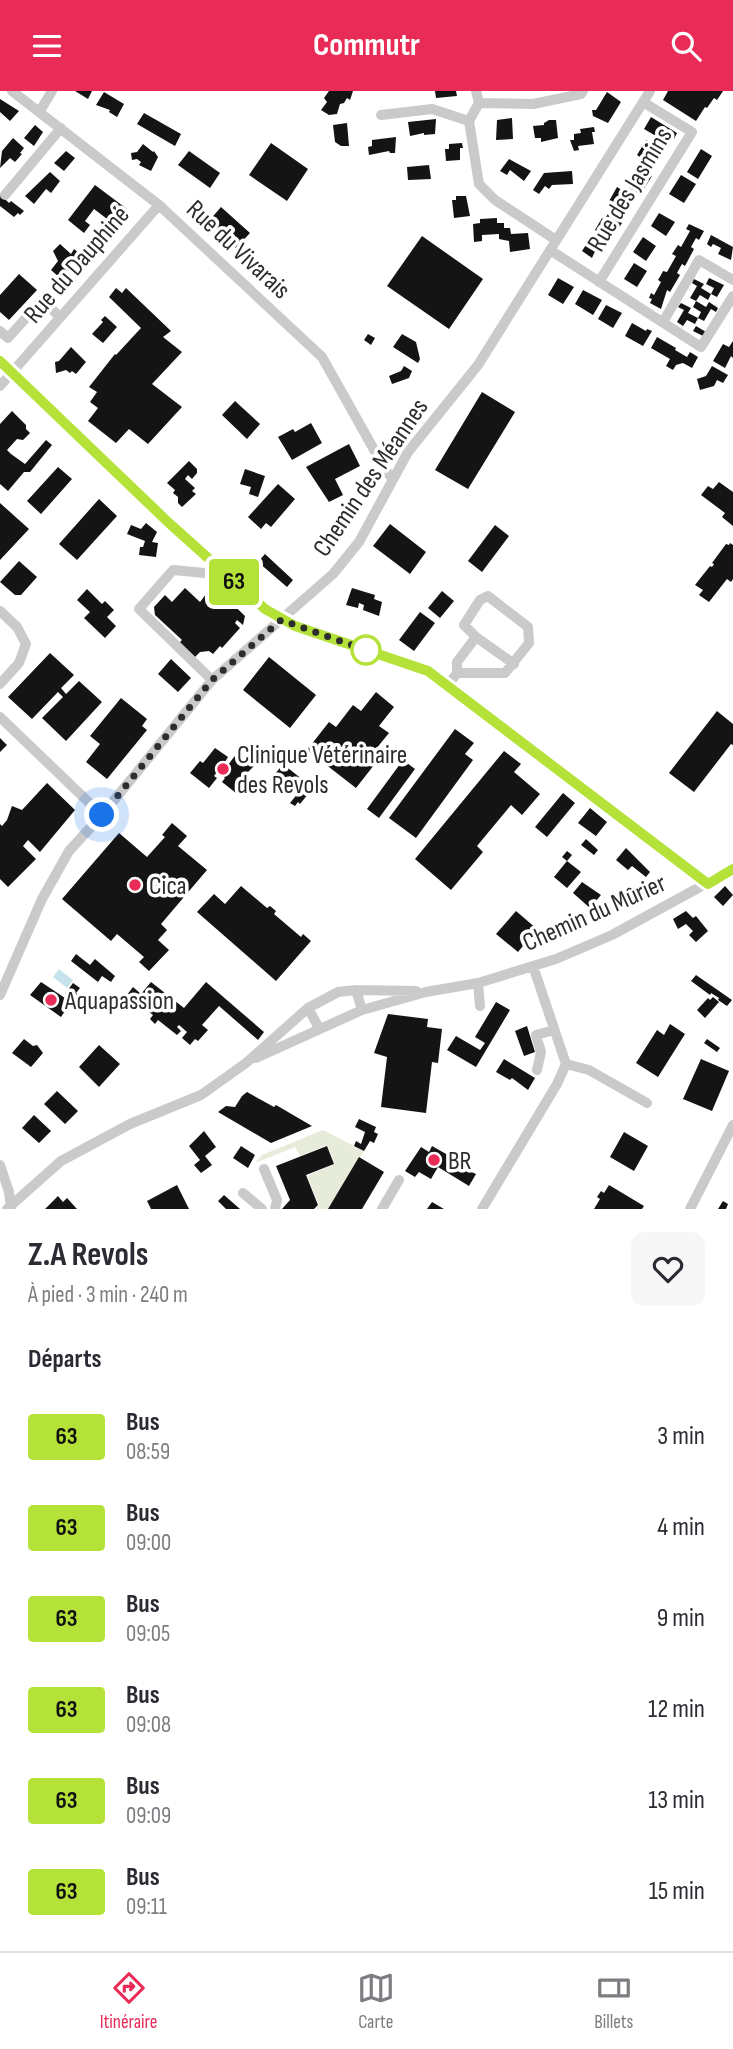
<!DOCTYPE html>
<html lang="fr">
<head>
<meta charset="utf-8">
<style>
	body { margin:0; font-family:"Sofia Sans Condensed",sans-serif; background:#f7f7f7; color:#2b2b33; height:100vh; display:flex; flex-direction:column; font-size:26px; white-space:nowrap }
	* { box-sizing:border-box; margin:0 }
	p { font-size:23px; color:#7c7c81 }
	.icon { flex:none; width:38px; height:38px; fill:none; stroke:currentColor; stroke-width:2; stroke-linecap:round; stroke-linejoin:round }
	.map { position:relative; height:1118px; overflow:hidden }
	.drawer { display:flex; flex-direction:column; background:#fff; flex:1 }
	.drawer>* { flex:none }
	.badge { padding:0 14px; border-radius:5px; font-size:24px; line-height:46px }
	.you { position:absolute; width:35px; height:35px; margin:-18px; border:5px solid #fff; border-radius:50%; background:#1a73e8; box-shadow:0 0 0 10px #1a73e833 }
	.map>.badge { position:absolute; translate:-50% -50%; box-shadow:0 0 0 4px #fff }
	h2 { padding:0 28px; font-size:26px; line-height:63px }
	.round { display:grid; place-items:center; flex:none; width:74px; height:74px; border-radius:14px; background:#f7f7f7 }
	.summary { display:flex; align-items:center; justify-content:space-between; height:119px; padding:0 28px }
	h1 { font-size:33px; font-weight:700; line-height:52px }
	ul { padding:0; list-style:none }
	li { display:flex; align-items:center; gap:21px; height:91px; padding:0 28px }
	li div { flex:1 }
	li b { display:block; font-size:26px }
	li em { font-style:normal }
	li .badge { min-width:77px; font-weight:700; text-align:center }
	header { display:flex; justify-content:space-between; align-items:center; height:91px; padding:0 28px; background:#e92b57; color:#fff; font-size:32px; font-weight:700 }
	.tab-bar { display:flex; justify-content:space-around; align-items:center; height:98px; border-top:2px solid #e1e1e2; background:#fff; font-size:19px; color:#7c7c81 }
	.tab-bar a { display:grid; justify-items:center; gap:4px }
	.tab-bar .current { color:#e92b57 }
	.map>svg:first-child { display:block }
	.green { fill:#e6ebda }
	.water { fill:#c6e3ec }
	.building { fill:#141414 }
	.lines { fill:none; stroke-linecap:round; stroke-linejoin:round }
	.minor { stroke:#cacaca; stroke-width:10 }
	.line-casing { stroke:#fff; stroke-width:16 }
	.line { stroke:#b5e239; stroke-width:10 }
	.walk { stroke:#2d2d2d; stroke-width:7; stroke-dasharray:0 12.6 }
	.stop-dot { fill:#fff; stroke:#b5e239; stroke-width:3.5 }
	.poi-dot { fill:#e92b57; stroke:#fff; stroke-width:2.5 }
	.labels { text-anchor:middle; stroke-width:7; stroke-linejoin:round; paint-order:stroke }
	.street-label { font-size:26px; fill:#2d2d2d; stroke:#fff }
	.poi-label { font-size:26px; fill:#2d2d2d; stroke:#fff; text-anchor:start }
</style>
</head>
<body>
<header><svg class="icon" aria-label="menu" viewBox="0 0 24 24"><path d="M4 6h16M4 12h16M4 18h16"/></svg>Commutr<svg class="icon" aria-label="search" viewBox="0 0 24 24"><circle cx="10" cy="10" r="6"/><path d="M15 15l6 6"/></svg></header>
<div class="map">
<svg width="733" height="1118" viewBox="0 0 733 1118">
	<rect width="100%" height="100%" fill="#fff"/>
	<path class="green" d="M323,1039l41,21 -36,58h-12l3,-4 -12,-29 28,-12 -8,-19 -27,11 -5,-9 -40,16 7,-8z"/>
	<path class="water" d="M59,878l14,11 -6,8 -14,-11z"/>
	<path class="building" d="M75,0h17l-4,8z
		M329,0h24l-3,9 -3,-2 -3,5 -4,1 -3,10 -8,1 -8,-5 6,-8 -3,-4z
		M435,0h21l1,5 -21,2z
		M668,0h55l-6,9 -3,-2 -7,10 -2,-1 -9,14 -33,-21z
		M104,1l20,12 -7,13 -8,-5 1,-2 -14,-5z
		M607,1l14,10 -13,21 -15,-7 -1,-6h4z
		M0,8l19,12 -9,10 -10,-9z
		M144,22l37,21 -6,12 -38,-22z
		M651,26l26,16 -3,6 -12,-7 -6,4 -12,-7z
		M512,27l1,21 -17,1 1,-20z
		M436,28l-1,15 -11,1v-2l-14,3 -2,-14z
		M549,29h7l2,18 -17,4v-4h-6l-2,-12 11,-1v-2z
		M347,32l2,23h-8l-6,-4 -2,-17z
		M35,34l8,7 -9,14 -10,-8z
		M594,36l1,5h-3l2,12 -16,2 1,4 -5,1 -4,-11h4v-6l7,-1 -1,-4z
		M396,46l-1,16h-5l-1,-2 -20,4 -1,-8 4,-1v-6z
		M13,47l11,10 -4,5 2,1 -7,8 -5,-4 -10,10 2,-17z
		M646,49l13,8 -9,16 -13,-9z
		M271,52l37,26 -21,32 -38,-26z
		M462,52l1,5h-3v12l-14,1 -1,-12h4v-5z
		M143,53l10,8 1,-1 4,6 -7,14 -12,-6 2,-3 -4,-3 -5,1 -1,-7 6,-1z
		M701,58l11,7 -14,23 -11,-7z
		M66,60l9,7 -11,13 -10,-8z
		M189,60l31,22 -10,15 -32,-23z
		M509,68l22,12 -7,10 -14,-11 -3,5 -7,-4z
		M429,74l2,14 -23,1 -1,-13z
		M640,78l12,7 -12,19 -12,-8z
		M572,80l1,13 -21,1 -3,4 -4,-3 -6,8 -6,-4 11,-17z
		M50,81l10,9 -9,12 -5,-4 -12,15 -9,-8z
		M681,84l15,9 -12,19 -15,-9z
		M95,94l32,24 -12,16 -21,-16 -9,12 5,4 -6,8 -16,-13z
		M617,96l14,9 -10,15 -13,-8z
		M0,103l9,9 2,-2 13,10 -4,4 -2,-2 -4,4 -14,-11z
		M456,105h10l4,20 -16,2 -2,-18h4z
		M221,116l29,26 -14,15 -28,-26z
		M659,122l16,9 -9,14 -15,-10z
		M608,123l14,9 -9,14 -2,-1 -2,3 -14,-9 7,-12 2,2z
		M497,127v5h7v5h6l1,6 17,-1 2,16 -20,3 -1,-11 -10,-2v-5l-17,1v6l-8,1 -1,-18 7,-1v-4z
		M689,133l15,7 -5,9 -3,-2 -5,9 3,2 -9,17 -3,-2 -5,9 3,2 -10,17 -3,-2 -6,19 -11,-6 2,-4 -3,-1 2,-5 3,2 7,-13 -3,-2 3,-5 2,-4 4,1 9,-16 -4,-2 6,-9 3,2 9,-16 -4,-2z
		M711,144l22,12 -2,13 -13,-6 3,-6 -8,-4 -2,3 -4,-3z
		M422,145l61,43 -34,50 -62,-43z
		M591,146l8,5 -7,16 -10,-7z
		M643,146l13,9 -10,15 -13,-9z
		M60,153l11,10 3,-5 7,6 -7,9 -4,-4 -2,3 3,3 -11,12 -9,-8 7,-9 -5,-10z
		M634,172l13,8 -10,16 -13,-8z
		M19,183l18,16 -28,30 -9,-8v-17z
		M558,187l16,9 -11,17 -15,-9z
		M709,187l15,7 -7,12 -6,-3 3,-6 -8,-4z
		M694,188l10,5 -3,4 10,6 -3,6 -8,-5 -4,6 -6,-3 7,-12 -5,-3z
		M116,197l6,5 4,-5 45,43 -8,6 19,15 -30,32 30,23 -34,37 -19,-15 -13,14 -28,-22 10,-13 -8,-6 7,-10 -8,-5 26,-33 1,1 25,-27 -32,-31z
		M583,199l19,10 -9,15 -18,-11z
		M696,210l10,6 3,-5 9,6 -2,4 -5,-3 -7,12 -6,-3 3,-6 -8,-5z
		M681,212l10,5 -3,5 10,5 -3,6 -8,-4 -4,6 -6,-4 7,-12 -6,-3z
		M606,214l16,8 -9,15 -15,-9z
		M105,225l12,11 -14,16 -11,-9 11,-12 -2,-2z
		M632,232l14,8 1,-2 5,2 -9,15 -18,-10z
		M696,235l10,6 -3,4 -10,-5z
		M368,243l7,4 -4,7 -7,-5z
		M402,243l14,8 4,17 -2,4 -25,-16z
		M657,246l19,11 -1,2 12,7 3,-5 8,5 -6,11 -9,-5 -7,2 -3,5 -7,-4 4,-7 -19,-11z
		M733,250v17l-2,-2 -6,12 -12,-7 10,-17 6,3z
		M71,256l15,15 -10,12 -4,-3 -2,2 -4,-3 -10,3 -1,-11 4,-1z
		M404,275l8,5 -3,7 -17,6 -3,-8 12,-5z
		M712,275l16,9 -5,8 -6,-3 -3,6 -14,4 -3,-11 9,-3z
		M482,301l33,20 -47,77 -33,-19z
		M235,310l25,23 -13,15 -25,-24z
		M12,320l14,14v4l4,4 -7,7 -6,-1 -10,11 4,4 14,10 21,-24 6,5 -22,27h-6l-16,19 -8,-7v-60z
		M311,332l11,20 -30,17 -14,-23 15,-8 2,3z
		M349,353l11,22 -25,13 8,16 -14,7 -23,-35z
		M189,370l8,8v4l-5,6 -4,-4 -3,4 10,9 -3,3 4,3 -14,13 -4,-4v-6l-5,-4 2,-3 -8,-7z
		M58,376l14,12 -31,35 -14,-13z
		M245,378l20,7 -7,21 -9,-3 2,-7 -11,-3z
		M719,391l14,10v34l-11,-9 3,-4 -24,-18 7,-9 5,3z
		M278,393l17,15 -24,28 -5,-4 -5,6 -13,-12z
		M99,408l18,17 -40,44 -18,-16z
		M0,412l29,26 -29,31z
		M146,432l11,9 -5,10 6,1 -2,14 -17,-2 1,-8h3l2,-6 -18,-7 4,-9 10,4z
		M390,433l36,28 -16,22 -37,-28z
		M495,434l14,11 -27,36 -14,-11z
		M730,452l3,2v34l-2,3 -4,-3 -18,23 -10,-7 4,-5 -8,-5 15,-19 2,1 2,-3 -2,-1 14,-19 3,1z
		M265,463l28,26 -6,7 -29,-25z
		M19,470l18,16 -16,18h-6l-15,-13z
		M213,494l32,31 -2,9 -6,-5 -2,3 5,5 -18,20 -2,-2 -7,8 -4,-3 -9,1 -5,5 -16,-14 3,-3 -27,-25 -1,-8 11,-12 7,7 13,-14 15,14z
		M352,497l23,7 -1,4 8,3 -3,14 -16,-6 1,-5 -5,-2 -1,5 -12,-3z
		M87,498l15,15 3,-3 9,9 -7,7 9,9 -11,12 -21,-20 6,-6 -13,-12z
		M442,500l12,10 -14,17 -12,-10z
		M420,521l15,11 -21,28 -15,-11z
		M50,562l24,22 -13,13 5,6 13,-13 23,21 -36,39 -24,-23 21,-21 -5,-5 -26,27 -24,-22z
		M269,566l47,38 -26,33 -47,-38z
		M171,568l20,19 -13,14 -20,-18z
		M376,601l18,15 -15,19 10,7 -18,22 7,5 -22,28 -49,-38 22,-28 7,5 17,-22 8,6z
		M121,607l26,21 -5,7 5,4 -40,49 -21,-17 14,-18 -10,-8z
		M717,620l16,13v21l-2,-1 -37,48 -25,-19z
		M455,638l19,14 -9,11 8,6 -57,78 -27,-20z
		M0,647l7,7 -7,7z
		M215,657l13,9 -3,5 3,3 9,-12 17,13 -12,12 3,3 -9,12 -14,-11 3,-4 -8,-6 -3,4 3,2 -8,10 -19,-15 10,-12 3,2z
		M504,660l17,13 -7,8 26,22 -18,21 -11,-10 -34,41 6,6 -32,38 -36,-31z
		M403,669l12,9 -36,49 -12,-9z
		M283,673l30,24 -13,16 -2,-2 -3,4 -5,-3 13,-16 -13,-11 -9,11 -10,-8z
		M47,692l28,27 -35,42 -12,-12 -5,6 13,13 -28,28 -8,-8v-55l2,2 5,-6 5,-14 10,4z
		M563,702l12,10 -28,34 -12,-10z
		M590,717l17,14 -11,14 -18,-13z
		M172,732l15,13 -9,10 29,24 -46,54 6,6 -9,10 11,10 -20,21 -10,-9 5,-5 -27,-23 -6,7 -49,-42 57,-66 28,24 18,-20 -3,-2z
		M586,748l12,11 -4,5 -13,-10z
		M626,757l24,24 -4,5 -14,-11 -4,4 -12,-10z
		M567,760l5,4 -5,6 -5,-4z
		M567,770l14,11 -14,16 -13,-11z
		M582,791l19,13 -11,13 -17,-15z
		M241,795l26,22 3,-2 6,5 -2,3 27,23 2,-3 8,7 -35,40 -79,-69 17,-18 11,10z
		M725,795l8,9 -10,11 -9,-9z
		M516,820l21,18 -19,23 -22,-18z
		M686,820l7,7 3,-2 12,15 -12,11 -7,-7 4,-4 -7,-7 -8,5 -5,-10z
		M76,863l14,11 5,-6 20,17 -4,6 -9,-6 -4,6 -27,-21z
		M696,884l36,25 -5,6 -9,-6 1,-2 -8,-5 -1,2 -19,-14z
		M41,891l30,20 -10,15 -31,-22z
		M151,891l33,26 22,-26 58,50 -6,8 -39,-34 -17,19 6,5 -10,11 -3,-2 -5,6 -8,-7 5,-6 -8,-7 -2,2 4,4 -4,4 -19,-15 -3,4 -5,-5 3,-4 -26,-20 6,-8 8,7z
		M73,892l7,5 -4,5 3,3 -4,5 -10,-7z
		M713,906l6,5 -14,16 -8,-8 11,-12 2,2z
		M496,911l14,8 -34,57 -29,-17 9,-14 24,14 5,-7 -10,-6z
		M388,923l40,5 -1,8 15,2 -4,34 -6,-1 -6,51 -45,-6 6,-50 -13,-4z
		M670,933l15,10 -27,43 -22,-14 21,-33 7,5z
		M527,935l8,26 -11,4 -9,-25z
		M24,948l9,7 4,-1 6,8 -12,14 -19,-14z
		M707,948l13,9 -3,4 -13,-9z
		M99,954l21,19 -21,23 -20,-20z
		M504,968l31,19 -7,12 -16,-12 -2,2 -14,-8z
		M701,968l28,12 -17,40 -29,-12z
		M57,1000l21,20 -13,13 -21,-20z
		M247,1001l27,15 2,-2 36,21 -41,17 -53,-31 8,-6 9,1 7,-11z
		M34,1024l17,16 -12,12 -17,-15z
		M359,1028l17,8 -2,5 4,2 -4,9 -4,-2 -6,10 -10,-5 2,-5 5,3 4,-12 -10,-5z
		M204,1040l12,16 -11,9 7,9 -11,8 -7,-8 6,-5 -11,-14z
		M624,1041l24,14 -14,25 -24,-14z
		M241,1055l14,9 -7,13 -15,-10z
		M327,1055l7,18 -28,11 12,30 -4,4h-32l8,-9 -14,-34z
		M432,1055l37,21 -2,3 9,4 -7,12 -31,-19 -7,12 -12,-7 -4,5 -10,-6 16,-24 8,5z
		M359,1066l25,15 -22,37h-34z
		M177,1094l12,24h-38l-4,-8z
		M609,1094l35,21 -2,3h-48l6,-10 -3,-2 4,-6 3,2z
		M224,1104l16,14h-14l-8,-8z
		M58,1105l5,6 4,-4 10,11h-32z
		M723,1110l5,3 -2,5h-8z
		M432,1111l12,7h-17z"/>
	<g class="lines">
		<path class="minor" d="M12,0l147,114 163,152 64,114 6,7
			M476,0l3,12 -10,18 10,63 16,16 61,40
			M479,12l54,1 48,-10 2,-3
			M40,20l12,-20
			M381,24l51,-6 37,12
			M5,104l56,-67
			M550,159l151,97 32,-51
			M599,191l93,-150 -49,-30
			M663,231l36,-62 34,20
			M0,240l8,7 34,-38 18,17
			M0,271l169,161 96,86 30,17 133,45 280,213
			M0,295l159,-181
			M0,520l17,16 9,17 -7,19 -19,21
			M476,546l38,27
			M212,589l-73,-71 34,-39 53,5
			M448,594l9,-12h48l24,-30 -1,-16 -40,-31 -8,4 -16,25 12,12 -19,25v11
			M0,626l102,98
			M478,892l2,23
			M356,899l60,1
			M0,904l42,-96 27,-48 33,-36 110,-135 121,-106 26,-32 49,-90 70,-87 172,-274
			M362,919l64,-18 52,-9 78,-24 56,-24 121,-66
			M256,967l106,-48 -6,-20 -18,2 -30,16 11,20
			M566,973l23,6 58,33
			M537,979l4,-18 -5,-17 18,-5
			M0,1074l9,27 2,17
			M264,1078l13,31 -2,9
			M243,1102l19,16
			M7,1118l54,-48 69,-37 71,-29 45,-32 62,-55
			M382,1118l17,-29
			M482,1118l75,-125 9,-20 -33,-98
			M690,1118l43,-84"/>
	</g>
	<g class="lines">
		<defs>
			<path id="line" d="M0,270l169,162 96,86 30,17 133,45 280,213 25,-15"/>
		</defs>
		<use href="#line" class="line-casing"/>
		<use href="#line" class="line"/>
		<path class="walk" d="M102,724l110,-135 69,-60 85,30"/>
	</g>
	<circle class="stop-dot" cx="366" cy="559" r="14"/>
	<g class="poi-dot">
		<circle cx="223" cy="678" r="7"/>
		<circle cx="135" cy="794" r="7"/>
		<circle cx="51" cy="909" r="7"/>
		<circle cx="434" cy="1069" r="7"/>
	</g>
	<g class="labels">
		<g class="street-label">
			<text transform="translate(629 98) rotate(-59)" y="9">Rue des Jasmins</text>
			<text transform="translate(239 158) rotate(43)" y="9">Rue du Vivarais</text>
			<text transform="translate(76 173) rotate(-49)" y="9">Rue du Dauphiné</text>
			<text transform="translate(370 386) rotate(-56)" y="9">Chemin des Méannes</text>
			<text transform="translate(594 821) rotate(-24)" y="9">Chemin du Mûrier</text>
		</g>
		<g class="poi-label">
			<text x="237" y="672">Clinique Vétérinaire<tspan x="237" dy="30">des Revols</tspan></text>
			<text x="149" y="803">Cica</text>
			<text x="65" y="918">Aquapassion</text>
			<text x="448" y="1078">BR</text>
		</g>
	</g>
</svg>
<div class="you" style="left:102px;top:724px"></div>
<b class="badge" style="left:234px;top:491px;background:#b5e239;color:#111">63</b>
</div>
<section class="drawer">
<div class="summary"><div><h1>Z.A Revols</h1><p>À pied · 3 min · 240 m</p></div><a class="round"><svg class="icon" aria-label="heart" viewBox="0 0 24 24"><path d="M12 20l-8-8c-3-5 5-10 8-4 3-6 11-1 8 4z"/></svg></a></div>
<h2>Départs</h2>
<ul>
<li><span class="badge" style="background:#b5e239;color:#111">63</span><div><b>Bus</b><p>08:59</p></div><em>3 min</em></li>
<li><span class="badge" style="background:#b5e239;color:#111">63</span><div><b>Bus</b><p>09:00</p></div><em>4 min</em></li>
<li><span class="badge" style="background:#b5e239;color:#111">63</span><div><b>Bus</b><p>09:05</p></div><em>9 min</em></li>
<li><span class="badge" style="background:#b5e239;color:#111">63</span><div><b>Bus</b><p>09:08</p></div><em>12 min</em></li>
<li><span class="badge" style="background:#b5e239;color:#111">63</span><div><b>Bus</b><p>09:09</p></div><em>13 min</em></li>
<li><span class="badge" style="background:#b5e239;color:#111">63</span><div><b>Bus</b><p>09:11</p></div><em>15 min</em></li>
</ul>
</section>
<nav class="tab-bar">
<a class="current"><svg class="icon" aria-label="directions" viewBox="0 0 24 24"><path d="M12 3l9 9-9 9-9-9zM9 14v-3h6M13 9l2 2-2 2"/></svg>Itinéraire</a>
<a><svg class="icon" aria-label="map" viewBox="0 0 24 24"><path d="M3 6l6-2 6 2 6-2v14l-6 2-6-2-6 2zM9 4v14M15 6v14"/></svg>Carte</a>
<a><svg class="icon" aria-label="tickets" viewBox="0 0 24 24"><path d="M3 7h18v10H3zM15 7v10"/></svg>Billets</a>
</nav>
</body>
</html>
